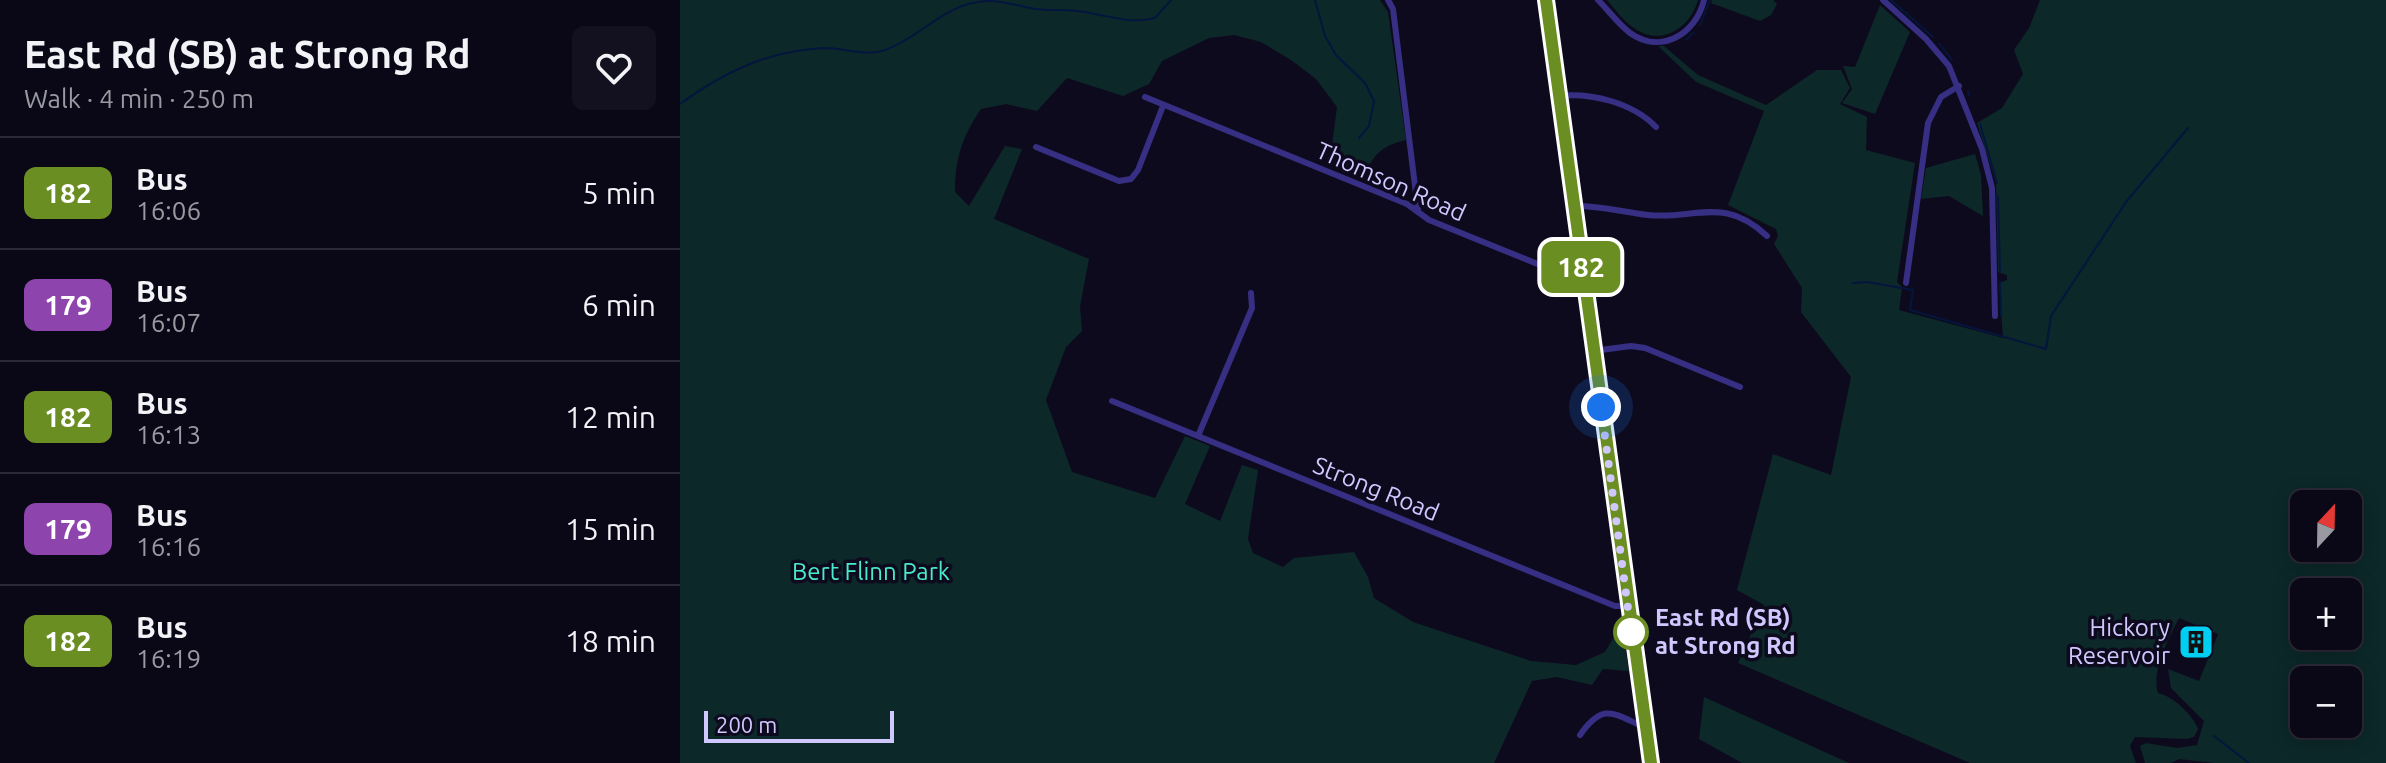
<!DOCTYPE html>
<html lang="en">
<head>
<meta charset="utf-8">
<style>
	body { margin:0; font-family:Ubuntu,sans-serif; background:#13111f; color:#f1f3f6; height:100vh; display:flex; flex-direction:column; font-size:30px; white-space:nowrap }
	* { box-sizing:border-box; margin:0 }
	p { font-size:26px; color:#999aa1 }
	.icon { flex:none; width:44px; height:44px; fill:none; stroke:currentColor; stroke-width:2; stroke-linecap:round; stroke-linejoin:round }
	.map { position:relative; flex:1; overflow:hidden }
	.details { display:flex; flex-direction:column; background:#0a0816; width:680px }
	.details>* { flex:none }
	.badge { padding:0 16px; border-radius:12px; font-size:28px; line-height:52px }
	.needle { width:52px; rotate:22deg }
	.buttons { position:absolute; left:1610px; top:490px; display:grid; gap:16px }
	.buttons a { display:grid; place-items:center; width:72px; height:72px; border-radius:12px; background:#0a0816; box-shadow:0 4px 20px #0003,0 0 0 2px #2a2935; font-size:40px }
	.scale { position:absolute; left:24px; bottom:20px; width:190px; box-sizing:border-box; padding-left:8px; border:4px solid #d0c7ff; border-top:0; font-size:22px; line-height:28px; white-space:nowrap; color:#d0c7ff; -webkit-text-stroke:6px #0e0a1e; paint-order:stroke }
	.you { position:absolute; width:40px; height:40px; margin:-20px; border:6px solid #fff; border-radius:50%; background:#1a73e8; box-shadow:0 0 0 12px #1a73e833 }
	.map>.badge { position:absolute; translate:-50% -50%; box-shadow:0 0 0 4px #fff }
	.round { display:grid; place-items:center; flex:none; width:84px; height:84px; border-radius:12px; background:#13111f }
	.overview { display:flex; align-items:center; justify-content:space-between; height:136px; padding:0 24px }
	h1 { font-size:38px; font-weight:700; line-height:60px }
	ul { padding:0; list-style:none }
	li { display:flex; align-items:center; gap:24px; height:112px; padding:0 24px; border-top:2px solid #2a2935 }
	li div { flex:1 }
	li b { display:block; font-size:30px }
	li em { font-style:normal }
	li .badge { min-width:88px; font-weight:700; text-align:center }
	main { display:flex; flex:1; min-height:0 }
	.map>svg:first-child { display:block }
	.green { fill:#0c2829; fill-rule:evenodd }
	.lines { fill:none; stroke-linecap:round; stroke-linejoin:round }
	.stream { stroke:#04163d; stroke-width:2 }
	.minor { stroke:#362f83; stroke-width:6 }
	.major { stroke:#c54eff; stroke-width:8 }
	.line-casing { stroke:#fff; stroke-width:18 }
	.line { stroke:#6b8e23; stroke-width:12 }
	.walk { stroke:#d0c7ff; stroke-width:8; stroke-dasharray:0 14.4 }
	.stop-dot { fill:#fff; stroke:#6b8e23; stroke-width:4 }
	.labels { text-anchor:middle; stroke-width:7; stroke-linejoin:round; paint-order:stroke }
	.street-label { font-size:24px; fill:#d0c7ff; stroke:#0e0a1e }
	.park-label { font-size:24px; fill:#47ebc9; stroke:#0e0a1e }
	.stop-label { font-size:24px; font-weight:bold; fill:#d0c7ff; stroke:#0e0a1e; text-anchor:start }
	.poi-label { font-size:24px; fill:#d0c7ff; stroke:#0e0a1e; text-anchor:end }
</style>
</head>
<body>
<main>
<section class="details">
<div class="overview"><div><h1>East Rd (SB) at Strong Rd</h1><p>Walk · 4 min · 250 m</p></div><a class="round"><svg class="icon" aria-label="heart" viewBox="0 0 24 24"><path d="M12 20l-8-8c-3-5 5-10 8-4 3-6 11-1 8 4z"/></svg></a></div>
<ul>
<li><span class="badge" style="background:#6b8e23;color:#fff">182</span><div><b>Bus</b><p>16:06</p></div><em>5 min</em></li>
<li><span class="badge" style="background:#8e44ad;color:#fff">179</span><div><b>Bus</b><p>16:07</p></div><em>6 min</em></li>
<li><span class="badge" style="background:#6b8e23;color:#fff">182</span><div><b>Bus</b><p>16:13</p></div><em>12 min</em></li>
<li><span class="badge" style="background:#8e44ad;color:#fff">179</span><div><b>Bus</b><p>16:16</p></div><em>15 min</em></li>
<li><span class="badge" style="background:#6b8e23;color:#fff">182</span><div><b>Bus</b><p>16:19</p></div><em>18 min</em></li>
</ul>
</section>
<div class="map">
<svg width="1706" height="763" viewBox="0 0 1706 763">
	<rect width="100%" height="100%" fill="#0e0a1e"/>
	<path class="green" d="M0,0h700l8,12 18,128c-21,5 -33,13 -40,34l-28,-7 -7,-14 6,-46 -21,-28 -25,-19 -30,-18 -27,-7 -25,3 -47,23 -13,23 -26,12 -56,-18 -30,33 -31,-7 -25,5c-19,28 -26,50 -26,83l14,14 36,-60 17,3 -28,70 95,40 -9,47 2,25 -16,16 -20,53 26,72 83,26 30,-62 25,10 -25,58 35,17 22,-56 16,5 -10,69 5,14 30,14 11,-9 60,-6 14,25 6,21 39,24 118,39 45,4 29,-13 17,-29 7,48 -26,-2 -11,16 -35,-8 -25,4 -38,82h-814z
		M927,0h91c-8,29 -38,47 -64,28 -11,-7 -19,-19 -27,-28z
		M1032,0h61l4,4 -6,11 -11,6 -49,-18z
		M1360,0h346v763h-172l-35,-4 -8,4h-26l-5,-17 6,-3 31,5 20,-3 7,-24 -33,-33 -3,-19 31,12 19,-47 -39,-16c-10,20 -28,53 -21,75 15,3 35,22 40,36l-4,8 -7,2 -52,-2 -5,9 6,17h-166l-232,-100 26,-58 -27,-15 36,-136 58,21 20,-98 -50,-65 1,-24 -28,-44 4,-8 -2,-7 -48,-24 36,-94 -68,-29 -38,-36h6l34,29 68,30 51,-35h24l9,18 -10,16 27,13 -1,33 49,13 -18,119 5,5 -3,23 104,28 -4,-55 8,-3v-5l-9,-3 -2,-89 -19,-60 25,-15 21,-34 -9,-24 15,-22zM1624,504h44v44h-44zM1624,592h44v44h-44zM1624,680h44v44h-44z
		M1200,5l30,27 -35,82 -33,-11 10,-14 -9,-23 12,1z
		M1295,154l6,21 2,41 -34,-20 -28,3 5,-31z
		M1024,697l145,66h-107l-43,-24z"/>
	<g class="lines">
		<path class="stream" d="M635,0l10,36 11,19 29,28 9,18 -5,25 -10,12
			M1211,0l42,37
			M1020,25l10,-25
			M1006,40l8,-8
			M1259,43l13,17
			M1288,91l1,4
			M0,104c44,-32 89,-54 145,-56 20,0 40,9 60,2 37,-13 60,-48 103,-49 16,0 31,5 47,8 18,2 37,0 55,4 23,4 42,11 65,5l16,-18
			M1300,124l17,59
			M1318,196l2,75
			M1320,282l1,34
			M1173,283l14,-1 46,8 -3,20 136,39 5,-33 75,-114 62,-74
			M1534,736l35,27"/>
		<path class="minor" d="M708,0l5,9 25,201
			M918,0c11,11 20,24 32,33 31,22 66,1 74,-33
			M1203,0l43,39 23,27 33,83 10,39 3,128
			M878,96c33,-4 75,7 98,31
			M465,97l262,107 22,16 116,47h35
			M356,147l83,34 12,-2 7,-9 25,-64
			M892,206c26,-1 50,6 76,9 47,5 75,-20 119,21
			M1226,283l22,-160 13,-26 18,-11
			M913,351l38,-5 14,2 95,39
			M432,401l503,205h12
			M518,436l54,-128 -1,-15
			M900,735c24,-34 34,-21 66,-7"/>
		<path class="major" d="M866,0l105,763"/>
	</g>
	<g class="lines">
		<defs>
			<path id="line" d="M866,0l105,763"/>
		</defs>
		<use href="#line" class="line-casing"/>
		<use href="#line" class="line"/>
		<path class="walk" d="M921,407l31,231 -1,-6"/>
	</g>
	<defs>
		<symbol id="building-square" viewBox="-11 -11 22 22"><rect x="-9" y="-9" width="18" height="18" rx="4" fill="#00cff2" stroke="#0e0a1e"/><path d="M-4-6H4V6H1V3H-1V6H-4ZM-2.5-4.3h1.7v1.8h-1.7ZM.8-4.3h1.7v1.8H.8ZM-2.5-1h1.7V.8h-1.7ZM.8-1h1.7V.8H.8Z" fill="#111"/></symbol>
	</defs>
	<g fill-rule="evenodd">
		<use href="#building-square" x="1496" y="622" width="40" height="40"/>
	</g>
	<circle class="stop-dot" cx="951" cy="632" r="16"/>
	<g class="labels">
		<g class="street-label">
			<text transform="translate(711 182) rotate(24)" y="8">Thomson Road</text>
			<text transform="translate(696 489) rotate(22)" y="8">Strong Road</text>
		</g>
		<g class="park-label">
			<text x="191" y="580">Bert Flinn Park</text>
		</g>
		<g class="stop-label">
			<text x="975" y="626">East Rd (SB)<tspan x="975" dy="28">at Strong Rd</tspan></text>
		</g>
		<g class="poi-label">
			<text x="1490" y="636">Hickory<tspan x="1490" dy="28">Reservoir</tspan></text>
		</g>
	</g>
</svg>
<div class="buttons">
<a><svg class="needle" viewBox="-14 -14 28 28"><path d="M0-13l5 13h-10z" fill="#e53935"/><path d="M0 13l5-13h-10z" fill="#999aa1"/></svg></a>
<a>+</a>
<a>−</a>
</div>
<div class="scale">200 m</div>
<div class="you" style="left:921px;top:407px"></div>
<b class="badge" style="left:901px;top:267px;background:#6b8e23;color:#fff">182</b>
</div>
</main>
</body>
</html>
